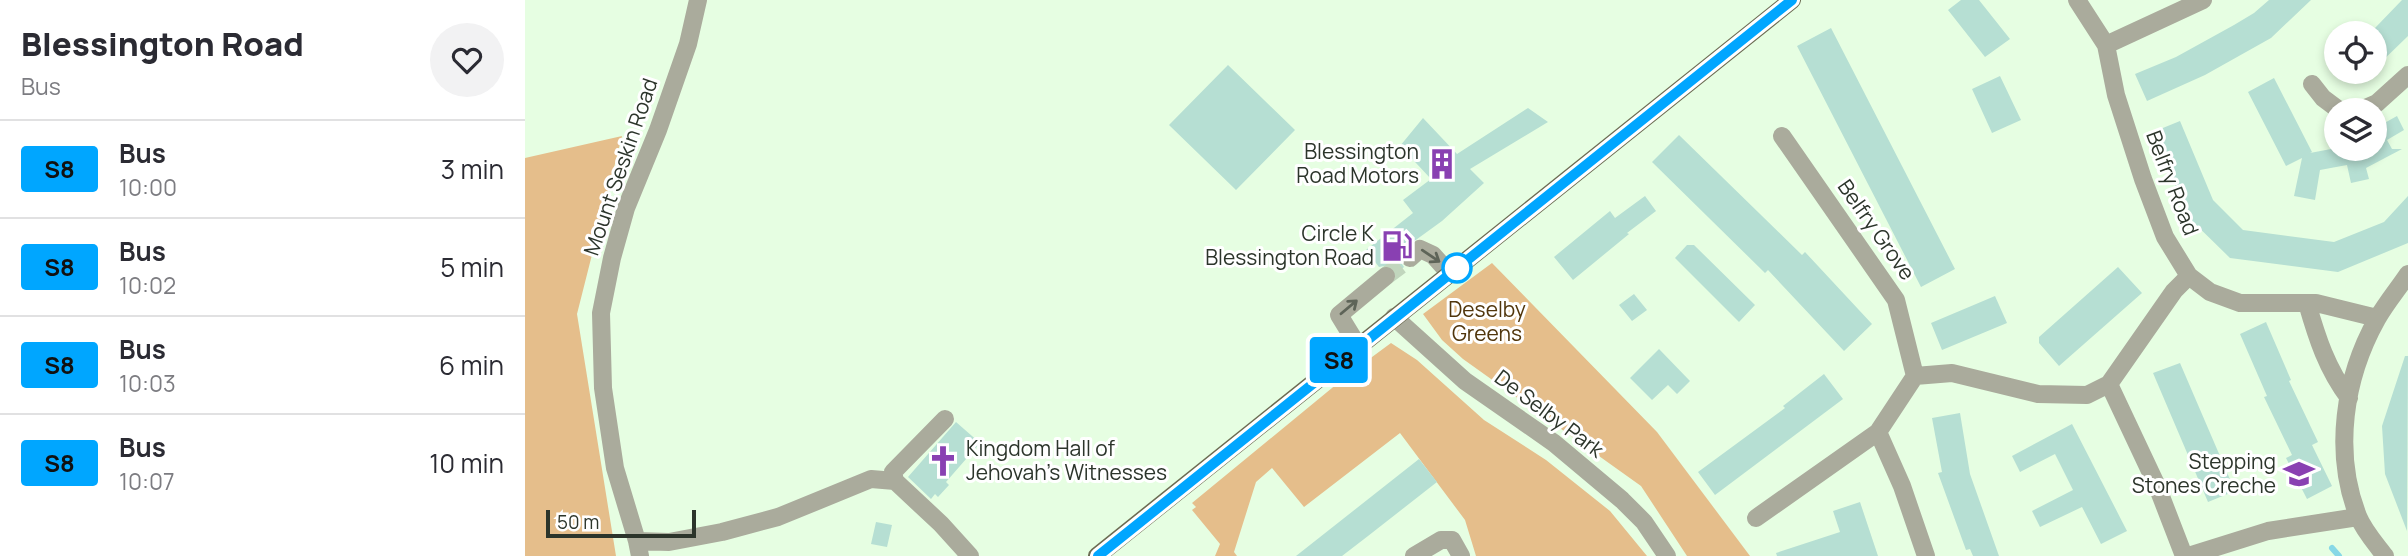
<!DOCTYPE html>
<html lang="en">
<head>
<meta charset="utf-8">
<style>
	body { margin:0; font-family:Manrope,sans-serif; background:#f2f2f3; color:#2b2b33; height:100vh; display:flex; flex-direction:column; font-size:26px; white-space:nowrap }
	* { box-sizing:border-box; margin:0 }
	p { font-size:23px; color:#7c7c81 }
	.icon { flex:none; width:38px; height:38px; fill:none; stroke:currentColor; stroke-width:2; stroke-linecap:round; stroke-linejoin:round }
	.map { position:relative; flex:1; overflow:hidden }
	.details { display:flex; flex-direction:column; background:#fff; width:525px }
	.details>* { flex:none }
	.badge { padding:0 14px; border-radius:5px; font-size:24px; line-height:46px }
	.controls { position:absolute; left:1799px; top:21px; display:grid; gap:14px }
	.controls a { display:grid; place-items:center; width:63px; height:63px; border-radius:50%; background:#fff; box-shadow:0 4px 10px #0003; font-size:35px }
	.scale { position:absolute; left:21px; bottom:18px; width:150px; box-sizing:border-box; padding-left:7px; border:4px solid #2c352b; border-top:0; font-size:19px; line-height:24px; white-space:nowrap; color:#2c352b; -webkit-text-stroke:5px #fff; paint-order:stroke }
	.map>.badge { position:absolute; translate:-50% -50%; box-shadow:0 0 0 4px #fff }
	.round { display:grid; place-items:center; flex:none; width:74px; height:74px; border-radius:37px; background:#f2f2f3 }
	.headline { display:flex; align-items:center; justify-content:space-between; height:119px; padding:0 21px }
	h1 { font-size:33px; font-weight:800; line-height:52px }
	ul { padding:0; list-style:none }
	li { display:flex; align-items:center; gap:21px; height:98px; padding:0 21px; border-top:2px solid #e1e1e2 }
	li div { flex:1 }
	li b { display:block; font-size:26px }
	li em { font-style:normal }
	li .badge { min-width:77px; font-weight:700; text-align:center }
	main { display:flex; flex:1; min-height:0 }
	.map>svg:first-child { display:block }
	.green { fill:#e5be8b }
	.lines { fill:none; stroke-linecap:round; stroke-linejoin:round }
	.stream { stroke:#87d8e6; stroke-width:6 }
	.building { fill:#b6dfd3 }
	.minor-tunnel { stroke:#c1d6bd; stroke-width:18; stroke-dasharray:18 9; stroke-linecap:butt }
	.minor { stroke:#aaab9c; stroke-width:18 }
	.major { stroke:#6c6c53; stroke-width:18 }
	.oneway { stroke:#5e6458 }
	.line-casing { stroke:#fff; stroke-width:16 }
	.line { stroke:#00a6ff; stroke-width:10 }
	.stop-dot { fill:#fff; stroke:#00a6ff; stroke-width:3.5 }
	.labels { text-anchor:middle; stroke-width:6; stroke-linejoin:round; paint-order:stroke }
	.poi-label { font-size:21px; fill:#2c352b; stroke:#fff; text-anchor:end }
	.street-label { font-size:21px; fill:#2c352b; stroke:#fff }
	.park-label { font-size:21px; fill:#50350b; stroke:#fff }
</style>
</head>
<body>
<main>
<section class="details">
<div class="headline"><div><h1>Blessington Road</h1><p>Bus</p></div><a class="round"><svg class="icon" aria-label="heart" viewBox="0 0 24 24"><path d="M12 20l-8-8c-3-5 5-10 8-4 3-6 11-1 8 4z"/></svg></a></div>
<ul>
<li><span class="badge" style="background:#00a6ff;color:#111">S8</span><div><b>Bus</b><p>10:00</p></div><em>3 min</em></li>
<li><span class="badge" style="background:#00a6ff;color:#111">S8</span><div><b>Bus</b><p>10:02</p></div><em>5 min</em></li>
<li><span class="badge" style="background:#00a6ff;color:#111">S8</span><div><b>Bus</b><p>10:03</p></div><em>6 min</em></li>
<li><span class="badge" style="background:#00a6ff;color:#111">S8</span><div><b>Bus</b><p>10:07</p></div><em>10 min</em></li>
</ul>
</section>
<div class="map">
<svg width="1883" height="556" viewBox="0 0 1883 556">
	<rect width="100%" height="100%" fill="#e6fee2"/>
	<path class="green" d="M97,136l-45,178 39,242h-91v-398z
		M967,263l165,169 93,124h-63l-46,-70 -178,-127 -21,-19 -19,-26z
		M866,343l26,17 67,60 62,40 64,51 37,45h-171l-11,-36 -65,-87 -96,74 -32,-39 -16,14 -22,70 3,4h-22l5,-12 -28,-34 4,-3 -4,-4 157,-129z"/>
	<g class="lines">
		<path class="stream" d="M1807,548l7,8"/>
	</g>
	<path class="building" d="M1436,0h18l31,39 -25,18 -37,-47z
		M1744,0h42l-40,38 -66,37 -58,26 -12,-27 41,-17 58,-32 20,-12z
		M1877,0h6v36l-33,32v-40z
		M1306,28l124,241 -34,18 -124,-241z
		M703,65l67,65 -59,60 -67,-65z
		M1475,76l21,44 -29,13 -20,-44z
		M1749,78l38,74 -2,1 21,-4h44v-31l4,8 18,-10 7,14 -17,10 5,9h10l-36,19 3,11 -18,4 -4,-18 -27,5 -5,30 -21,-4 8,-38 -16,8 -38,-74z
		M1003,108l20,14 -78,47 14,14 -42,38 -40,29 -3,10 5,7 -7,6 -8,-8 -10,2 -13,-17 47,-37 -10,-13 28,-21 -31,-33 23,-28 34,36z
		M1655,121l33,79 30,30 91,12 50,-20 24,-26v47l-70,29 -108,-14 -47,-46 2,-3 -32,-77z
		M1154,135l123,120 3,-3 67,72 -28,27 -76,-81 -3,3 -113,-111z
		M1120,196l11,15 -29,22 2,1 -56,46 -19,-23 56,-46 5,7z
		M1162,245h7l61,60 -16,17 -64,-64z
		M1593,267l24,26 -83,73 -20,-23v-6z
		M1109,294l13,16 -15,11 -13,-16z
		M1470,296l12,27 -65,27 -11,-27z
		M1741,322l25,58 -2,1 29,61 -6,3 20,41 -25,13 -21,-41 6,-3 -28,-58 3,-1 -27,-62z
		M1134,349l31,32 -13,13 -9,-9 -16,15 -22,-22z
		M1880,356h3l-1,175 -22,-57 -3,-48z
		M1655,363l55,128 -27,11 -55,-129z
		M1299,374l19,25 -128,96 -17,-23 87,-64 -2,-2z
		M1435,413l10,61 29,82h-26l-3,-7 -4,1 -28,-77 4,-1 -10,-54z
		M431,422l24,21 -34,39 3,3 -11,12 -3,-3 -4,5 -23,-22z
		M1547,424l55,107 -26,13 -19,-37 -42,20 -8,-16 41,-21 -18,-36 -35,18 -8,-16z
		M894,459l18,23 -69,54 -26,20h-46z
		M1335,502l18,54h-101l-1,-3 64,-21 -7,-21z
		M351,522l16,3 -5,22 -16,-3z"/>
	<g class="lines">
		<path class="minor-tunnel" d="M861,276l24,-18"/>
		<path class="minor" d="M1552,0l29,45 10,50 27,84 22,58 24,39 21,16 30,11h76l61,15
			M1581,45l97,-45
			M1787,84l11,14 16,12
			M1836,110l16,-7 31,-28
			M885,258l10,-9 13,6 17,19
			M1782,303c10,35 20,66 42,95
			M869,317l71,64 89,62 68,57 22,22 23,34
			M833,346l-19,-31 47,-39
			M1390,376l37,-3 86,21 49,1 22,-11 65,-93 15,-15
			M1584,384l48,102 27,70
			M420,419l-52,53 2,9 46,43 29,32
			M1353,432l24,54 24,70
			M1231,518l122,-86 37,-56 -19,-76 -114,-164
			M112,541l32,1 53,-10 56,-15 93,-38 24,2
			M115,556l-3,-15 -22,-73 -12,-80 -2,-75 11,-55 14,-50 32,-78 30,-86 10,-44
			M889,556l27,-16h11l9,16
			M1663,556l80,-25 90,-14
			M1860,556c-9,-12 -21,-25 -27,-40 -25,-64 -14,-138 19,-197 9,-16 21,-30 31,-45"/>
		<path class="major" d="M572,556l695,-556"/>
	</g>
	<defs><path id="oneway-shaft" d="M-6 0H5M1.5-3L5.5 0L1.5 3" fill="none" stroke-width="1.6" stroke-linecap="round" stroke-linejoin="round" transform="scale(1.75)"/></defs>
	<g class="oneway">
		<use href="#oneway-shaft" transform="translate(906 256) rotate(34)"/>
		<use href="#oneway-shaft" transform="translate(824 307) rotate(-40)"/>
	</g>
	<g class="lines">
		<defs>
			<path id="line" d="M573,556l694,-556"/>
		</defs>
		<use href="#line" class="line-casing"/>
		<use href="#line" class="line"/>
	</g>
	<defs>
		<symbol id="building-bare" viewBox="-9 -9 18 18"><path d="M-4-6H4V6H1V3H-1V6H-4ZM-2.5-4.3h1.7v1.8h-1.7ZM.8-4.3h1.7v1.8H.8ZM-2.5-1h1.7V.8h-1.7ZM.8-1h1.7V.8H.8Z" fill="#8940b2" stroke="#fff" stroke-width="2.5" paint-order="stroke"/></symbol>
		<symbol id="fuel-bare" viewBox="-9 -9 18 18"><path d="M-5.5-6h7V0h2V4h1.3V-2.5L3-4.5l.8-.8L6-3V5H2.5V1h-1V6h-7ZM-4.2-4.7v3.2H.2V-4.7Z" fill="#8940b2" stroke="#fff" stroke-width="2.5" paint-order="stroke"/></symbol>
		<symbol id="church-bare" viewBox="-9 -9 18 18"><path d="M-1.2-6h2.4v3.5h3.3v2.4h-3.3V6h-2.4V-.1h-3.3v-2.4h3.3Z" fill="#8940b2" stroke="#fff" stroke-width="2.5" paint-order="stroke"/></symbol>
		<symbol id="school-bare" viewBox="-9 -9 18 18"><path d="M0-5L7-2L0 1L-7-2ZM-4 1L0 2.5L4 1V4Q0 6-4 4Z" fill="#8940b2" stroke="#fff" stroke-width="2.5" paint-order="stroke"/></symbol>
	</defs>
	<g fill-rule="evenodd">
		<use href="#building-bare" x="895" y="142" width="44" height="44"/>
		<use href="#fuel-bare" x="850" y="224" width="44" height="44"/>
		<use href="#church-bare" x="396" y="439" width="44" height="44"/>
		<use href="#school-bare" x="1752" y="452" width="44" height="44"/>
	</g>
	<circle class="stop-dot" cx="932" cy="268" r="14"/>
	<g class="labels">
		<g class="poi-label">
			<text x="894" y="159">Blessington<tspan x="894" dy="24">Road Motors</tspan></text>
			<text x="849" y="241">Circle K<tspan x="849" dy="24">Blessington Road</tspan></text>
			<text x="441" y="456" text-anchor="start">Kingdom Hall of<tspan x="441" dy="24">Jehovah's Witnesses</tspan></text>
			<text x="1751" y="469">Stepping<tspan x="1751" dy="24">Stones Creche</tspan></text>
		</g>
		<g class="street-label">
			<text transform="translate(96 167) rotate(-71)" y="7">Mount Seskin Road</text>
			<text transform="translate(1647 183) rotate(69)" y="7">Belfry Road</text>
			<text transform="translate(1351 230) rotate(55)" y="7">Belfry Grove</text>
			<text transform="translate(1024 414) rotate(37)" y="7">De Selby Park</text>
		</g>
		<g class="park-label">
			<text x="962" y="317">Deselby<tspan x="962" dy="24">Greens</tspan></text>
		</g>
	</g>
</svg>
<div class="controls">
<a><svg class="icon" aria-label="locate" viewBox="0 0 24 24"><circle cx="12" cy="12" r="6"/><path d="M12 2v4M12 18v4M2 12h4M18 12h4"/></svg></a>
<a><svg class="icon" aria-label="layers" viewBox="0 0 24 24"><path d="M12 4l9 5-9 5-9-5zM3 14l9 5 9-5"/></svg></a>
</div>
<div class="scale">50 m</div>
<b class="badge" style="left:814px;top:360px;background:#00a6ff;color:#111">S8</b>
</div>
</main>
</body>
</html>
